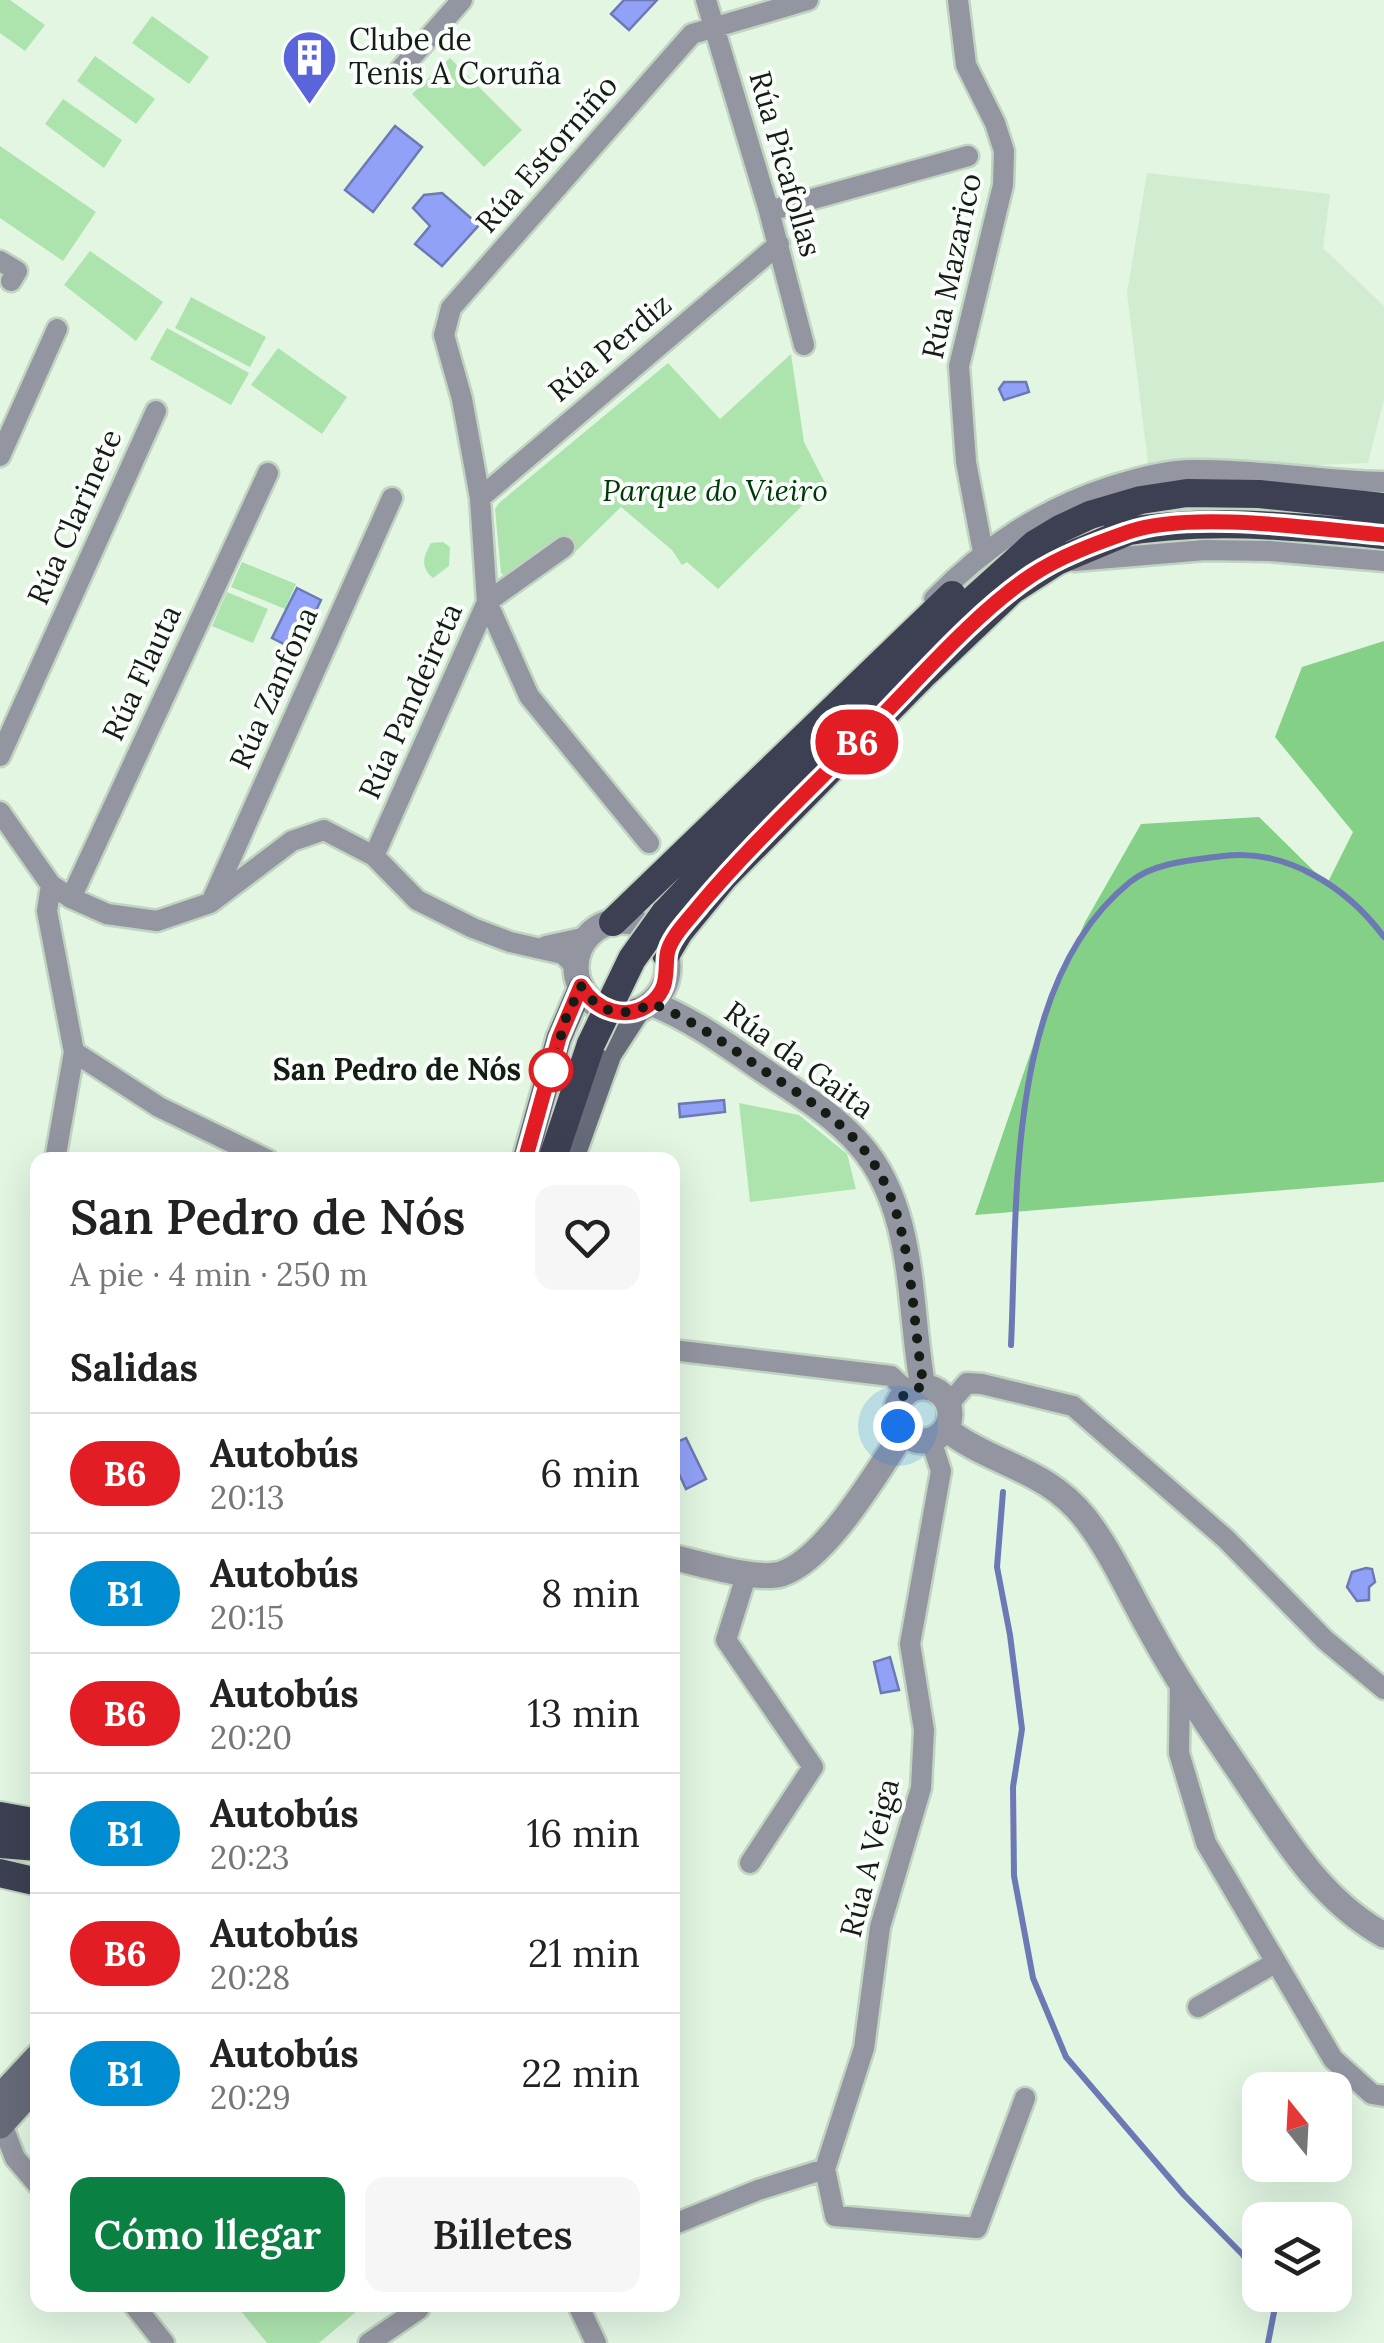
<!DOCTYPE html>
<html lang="es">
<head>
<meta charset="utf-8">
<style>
	body { margin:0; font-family:Lora,serif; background:#f6f6f6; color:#222; height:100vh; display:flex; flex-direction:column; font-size:38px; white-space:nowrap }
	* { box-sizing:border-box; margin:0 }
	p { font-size:32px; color:#767676 }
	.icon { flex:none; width:55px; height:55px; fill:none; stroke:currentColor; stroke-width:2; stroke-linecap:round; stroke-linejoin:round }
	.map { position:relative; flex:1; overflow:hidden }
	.sheet { position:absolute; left:30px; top:1152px; width:650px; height:1160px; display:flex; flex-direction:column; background:#fff; border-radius:20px; box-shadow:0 10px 40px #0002 }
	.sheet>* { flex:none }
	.badge { padding:0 20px; border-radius:32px; font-size:35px; line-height:65px }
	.needle { width:65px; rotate:342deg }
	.fabs { position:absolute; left:1242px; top:2072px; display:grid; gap:20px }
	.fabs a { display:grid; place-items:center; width:110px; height:110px; border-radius:20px; background:#fff; box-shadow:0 10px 40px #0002; font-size:50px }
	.you { position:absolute; width:50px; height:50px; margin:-25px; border:8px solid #fff; border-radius:50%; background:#1a73e8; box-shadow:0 0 0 15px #1a73e833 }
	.map>.badge { position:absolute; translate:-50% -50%; box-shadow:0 0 0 5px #fff }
	h2 { padding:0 40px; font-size:38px; line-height:90px }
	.round { display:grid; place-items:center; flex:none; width:105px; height:105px; border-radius:20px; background:#f6f6f6 }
	.overview { display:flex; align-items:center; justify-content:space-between; height:170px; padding:0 40px }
	h1 { font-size:48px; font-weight:600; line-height:75px }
	.primary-button { display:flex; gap:20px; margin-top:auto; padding:20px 40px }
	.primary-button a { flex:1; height:115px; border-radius:20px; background:#0b8043; color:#fff; font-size:40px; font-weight:600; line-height:115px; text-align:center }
	.primary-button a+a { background:#f6f6f6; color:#222 }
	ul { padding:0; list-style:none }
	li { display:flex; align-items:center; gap:30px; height:120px; padding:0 40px; border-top:2px solid #e0e0e0 }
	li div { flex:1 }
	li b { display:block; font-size:38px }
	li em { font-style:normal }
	li .badge { min-width:110px; font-weight:700; text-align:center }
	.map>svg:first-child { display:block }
	.built { fill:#d2ecd2 }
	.green { fill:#ade4ae }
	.forest { fill:#83d086 }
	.water { fill:#92a1f8; stroke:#6c79b4; stroke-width:2.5 }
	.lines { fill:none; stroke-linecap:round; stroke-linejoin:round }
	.stream { stroke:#6c79b4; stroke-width:6 }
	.minor-casing { stroke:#c1d3c1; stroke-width:25 }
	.tertiary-casing { stroke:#c1d3c1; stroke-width:30 }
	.secondary-casing { stroke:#c1d3c1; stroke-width:30 }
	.trunk-casing { stroke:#c1d3c1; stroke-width:32 }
	.minor { stroke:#9395a0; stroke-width:20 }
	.tertiary { stroke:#9395a0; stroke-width:25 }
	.secondary { stroke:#676b79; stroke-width:25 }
	.trunk { stroke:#3c4052; stroke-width:28 }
	.trunk-bridge-casing { stroke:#c1d3c1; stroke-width:32; stroke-linecap:butt }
	.trunk-bridge { stroke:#3c4052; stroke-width:28 }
	.line-casing { stroke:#fff; stroke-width:22 }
	.line { stroke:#e21d24; stroke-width:15 }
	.walk { stroke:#151c15; stroke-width:10; stroke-dasharray:0 18 }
	.stop-dot { fill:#fff; stroke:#e21d24; stroke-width:5 }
	.labels { text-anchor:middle; stroke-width:8; stroke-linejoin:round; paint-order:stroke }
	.poi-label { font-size:30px; fill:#151c15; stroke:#fafefa; text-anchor:start }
	.street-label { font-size:30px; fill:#151c15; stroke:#fafefa }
	.park-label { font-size:30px; font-style:italic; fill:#003808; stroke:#fafefa }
	.stop-label { font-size:30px; font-weight:bold; fill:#151c15; stroke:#fafefa; text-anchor:end }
</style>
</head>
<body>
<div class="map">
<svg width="1384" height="2343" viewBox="0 0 1384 2343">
	<rect width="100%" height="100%" fill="#e2f6e2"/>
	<path class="built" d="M1147,173l183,21 -7,54 61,58v94l-16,63 -219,9 -22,-179z"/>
	<path class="green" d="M0,0h10l35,25 -20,26 -25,-18z
		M152,16l57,41 -20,27 -57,-41z
		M95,56l60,43 -19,25 -59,-43z
		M450,58l72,72 -38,37 -72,-73z
		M63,99l59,41 -18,28 -59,-44z
		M0,146l96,66 -33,49 -63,-43z
		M90,251l73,51 -27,39 -72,-56z
		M191,297l75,40 -16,30 -75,-39z
		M167,328l82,45 -18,32 -81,-46z
		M278,348l69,49 -25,37 -71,-49z
		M791,354l13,88 21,41 -107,106 -31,-27 -5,3 -10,-15 -51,-43 -49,48 -17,-15 -38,35 -9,3 -7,-5 -6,-64 4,-6 169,-140 52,56z
		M443,542l7,5 -1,19 -16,12c-13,-11 -10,-21 -2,-35z
		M242,562l54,22 -11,25 -54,-22z
		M227,592l41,17 -15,34 -41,-17z
		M739,1103l60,12 48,39 9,35 -106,13z
		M236,2305h128l-45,38h-52z"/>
	<path class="forest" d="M1384,641v541l-409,33 61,-178 49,-115 56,-98 118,-7 68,67 26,-52 -78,-95 27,-70z"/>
	<path class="water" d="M624,0h33l-28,30 -18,-16z
		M395,126l27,21 -49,65 -28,-22z
		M442,193l37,32 -37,41 -27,-22 15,-18 -17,-18 11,-13z
		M1004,382h22l3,10 -25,8 -5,-11z
		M297,588l24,12 -17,36 -11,-5 -7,14 -14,-7z
		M724,1100l1,12 -45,5 -1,-13z
		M686,1438l20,41 -20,10 -13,-28 -1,-17z
		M1366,1568l6,1 3,13 -6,5v13l-12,1 -10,-14 5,-15z
		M890,1657l9,33 -18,3 -7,-31z"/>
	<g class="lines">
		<path class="stream" d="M1011,1345c7,-146 -6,-362 119,-463 25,-20 63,-22 93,-26 63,-8 124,31 161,81
			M1003,1492l-6,75 13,68 12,94 -9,58 1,89 19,102 33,79 118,138 59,60 17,28
			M1267,2295l8,12 -7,36"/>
		<defs>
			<path id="minor" d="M706,0l63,211 35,134
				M958,0l8,65 29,58 9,28 -1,34 -44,181 7,96 17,90
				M400,70l62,-70
				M769,211l199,-55
				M0,261l17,10 -6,10
				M0,456l57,-127
				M480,498l299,-254
				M1074,561l131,-11 64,1 115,10
				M934,599c52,-53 107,-90 178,-113 26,-8 54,-16 82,-16 63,-1 127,11 190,12
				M0,756l156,-345
				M0,812l51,73 20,13 36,16 50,7 53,-18 82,-62 32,-11 50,26 43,44 56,28 37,14 53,12 13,13
				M649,843l-120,-147 -42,-94 -7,-104 -18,-99 -18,-64 7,-27 241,-274 116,-34
				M374,856l113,-254 77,-55
				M51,885l-4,26 27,141 -19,108
				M71,898l197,-425
				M213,898l179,-400
				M546,946l41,-9
				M74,1052l85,55 109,53
				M672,1350l219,26 16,15
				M948,1405l19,-22 15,1 91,22 153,133 99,101 59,49
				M747,1573l-21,67 87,127 -63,96
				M1180,1684l-1,69 27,90 127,216 39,35 12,2
				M1198,2007l77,-44
				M2,2124l13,34 23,27
				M825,2169l10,47 142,12 48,-130
				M672,2225l86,-35 67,-21 39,-121 16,-121 41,-139 3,-58 -14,-86 31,-173 -10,-31
				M134,2305l30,38
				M578,2305l18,38
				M369,2343l50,-34"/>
			<path id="tertiary" d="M576 967a46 46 0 1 1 92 0a46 46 0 1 1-92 0Z
				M651,1003c43,17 80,45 118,71 32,21 66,42 91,71 57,65 48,163 63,242
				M896 1414a27 27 0 1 1 54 0a27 27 0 1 1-54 0Z
				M946,1429c46,36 100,39 139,89 26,33 44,75 65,112 28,52 61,99 94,148 39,58 76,122 140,157
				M672,1557c26,6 84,24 109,17 45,-14 96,-102 122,-141"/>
			<path id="secondary" d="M525,1160l34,-122 22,-51
				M571,1160l38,-106 28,-43
				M0,2097l38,-41
				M0,2126l38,-42"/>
			<path id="trunk" d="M1116,533c91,-16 176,-7 268,2
				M665,913l136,-144 142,-142 92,-83 25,-15 30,-14 51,-15 46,-7 72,1 125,13
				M613,922l339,-327
				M666,954l13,-22 45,-55 201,-204 87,-83 45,-29 74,-31
				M552,1160l39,-116
				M0,1816l38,7
				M0,1844l38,3
				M0,1873l38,9"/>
		</defs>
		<use href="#minor" class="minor-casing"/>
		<use href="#tertiary" class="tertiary-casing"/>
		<use href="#secondary" class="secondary-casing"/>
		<use href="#trunk" class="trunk-casing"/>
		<use href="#minor" class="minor"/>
		<use href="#tertiary" class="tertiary"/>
		<use href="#secondary" class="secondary"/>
		<use href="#trunk" class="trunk"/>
		<defs>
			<path id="trunk-bridge" d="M591,1044l41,-85 33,-46"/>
		</defs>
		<use href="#trunk-bridge" class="trunk-bridge-casing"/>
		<use href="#trunk-bridge" class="trunk-bridge"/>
	</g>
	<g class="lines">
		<defs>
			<path id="line" d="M525,1160l34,-122 22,-52c15,25 46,36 70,17 18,-15 14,-29 16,-48 2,-17 23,-37 33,-50 55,-65 119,-124 178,-185 46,-47 100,-109 154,-145 28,-19 65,-32 96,-43 63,-22 188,-3 256,3"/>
		</defs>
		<use href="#line" class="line-casing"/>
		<use href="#line" class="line"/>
		<path class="walk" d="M551,1070l15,-52 15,-32c16,27 44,34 70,17 43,17 80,45 118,71 32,21 66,42 91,71 56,65 49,163 64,242 -22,2 -32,18 -26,39"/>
	</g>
	<defs>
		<symbol id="building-pin" viewBox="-11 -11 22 30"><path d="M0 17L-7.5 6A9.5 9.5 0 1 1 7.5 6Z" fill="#5a64db" stroke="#fafefa"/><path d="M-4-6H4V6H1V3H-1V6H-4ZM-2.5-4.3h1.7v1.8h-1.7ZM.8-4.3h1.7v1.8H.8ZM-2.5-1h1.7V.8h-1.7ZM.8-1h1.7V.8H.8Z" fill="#fff"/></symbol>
	</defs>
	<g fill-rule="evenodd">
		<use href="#building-pin" x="278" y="26" width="63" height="86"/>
	</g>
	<circle class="stop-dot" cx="551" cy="1070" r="20"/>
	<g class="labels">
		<g class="poi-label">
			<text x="349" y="50">Clube de<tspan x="349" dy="34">Tenis A Coruña</tspan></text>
		</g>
		<g class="street-label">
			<text transform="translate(547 154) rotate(-49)" y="10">Rúa Estorniño</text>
			<text transform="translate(785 164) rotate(74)" y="10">Rúa Picafollas</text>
			<text transform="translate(952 266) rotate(-78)" y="10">Rúa Mazarico</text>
			<text transform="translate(610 348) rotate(-40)" y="10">Rúa Perdiz</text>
			<text transform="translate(75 517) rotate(-66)" y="10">Rúa Clarinete</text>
			<text transform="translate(142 673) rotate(-65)" y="10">Rúa Flauta</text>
			<text transform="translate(274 688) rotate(-66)" y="10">Rúa Zanfona</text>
			<text transform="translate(411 701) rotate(-66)" y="10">Rúa Pandeireta</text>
			<text transform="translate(799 1060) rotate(36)" y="10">Rúa da Gaita</text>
			<text transform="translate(870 1858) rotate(-76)" y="10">Rúa A Veiga</text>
		</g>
		<g class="park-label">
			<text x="715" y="501">Parque do Vieiro</text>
		</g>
		<g class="stop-label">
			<text x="521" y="1080">San Pedro de Nós</text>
		</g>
	</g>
</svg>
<div class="fabs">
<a><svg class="needle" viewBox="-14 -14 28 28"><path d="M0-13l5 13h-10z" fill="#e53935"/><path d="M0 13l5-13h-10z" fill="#767676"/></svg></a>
<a><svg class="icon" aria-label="layers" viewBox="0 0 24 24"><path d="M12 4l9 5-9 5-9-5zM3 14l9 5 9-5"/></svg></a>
</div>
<div class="you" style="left:898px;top:1426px"></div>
<b class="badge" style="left:857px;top:742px;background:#e21d24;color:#fff">B6</b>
<section class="sheet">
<div class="overview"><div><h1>San Pedro de Nós</h1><p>A pie · 4 min · 250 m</p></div><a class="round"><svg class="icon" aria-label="heart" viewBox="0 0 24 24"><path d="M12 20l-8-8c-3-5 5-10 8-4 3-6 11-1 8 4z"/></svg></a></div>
<h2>Salidas</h2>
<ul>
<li><span class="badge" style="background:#e21d24;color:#fff">B6</span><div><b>Autobús</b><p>20:13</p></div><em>6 min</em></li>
<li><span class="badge" style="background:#008cd1;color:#fff">B1</span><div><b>Autobús</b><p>20:15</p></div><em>8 min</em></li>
<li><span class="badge" style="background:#e21d24;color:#fff">B6</span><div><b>Autobús</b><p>20:20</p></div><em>13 min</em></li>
<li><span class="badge" style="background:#008cd1;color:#fff">B1</span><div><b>Autobús</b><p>20:23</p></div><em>16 min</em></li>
<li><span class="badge" style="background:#e21d24;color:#fff">B6</span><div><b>Autobús</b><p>20:28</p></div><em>21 min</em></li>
<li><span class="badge" style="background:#008cd1;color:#fff">B1</span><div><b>Autobús</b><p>20:29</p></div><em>22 min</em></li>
</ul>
<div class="primary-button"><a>Cómo llegar</a><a>Billetes</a></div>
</section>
</div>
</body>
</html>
